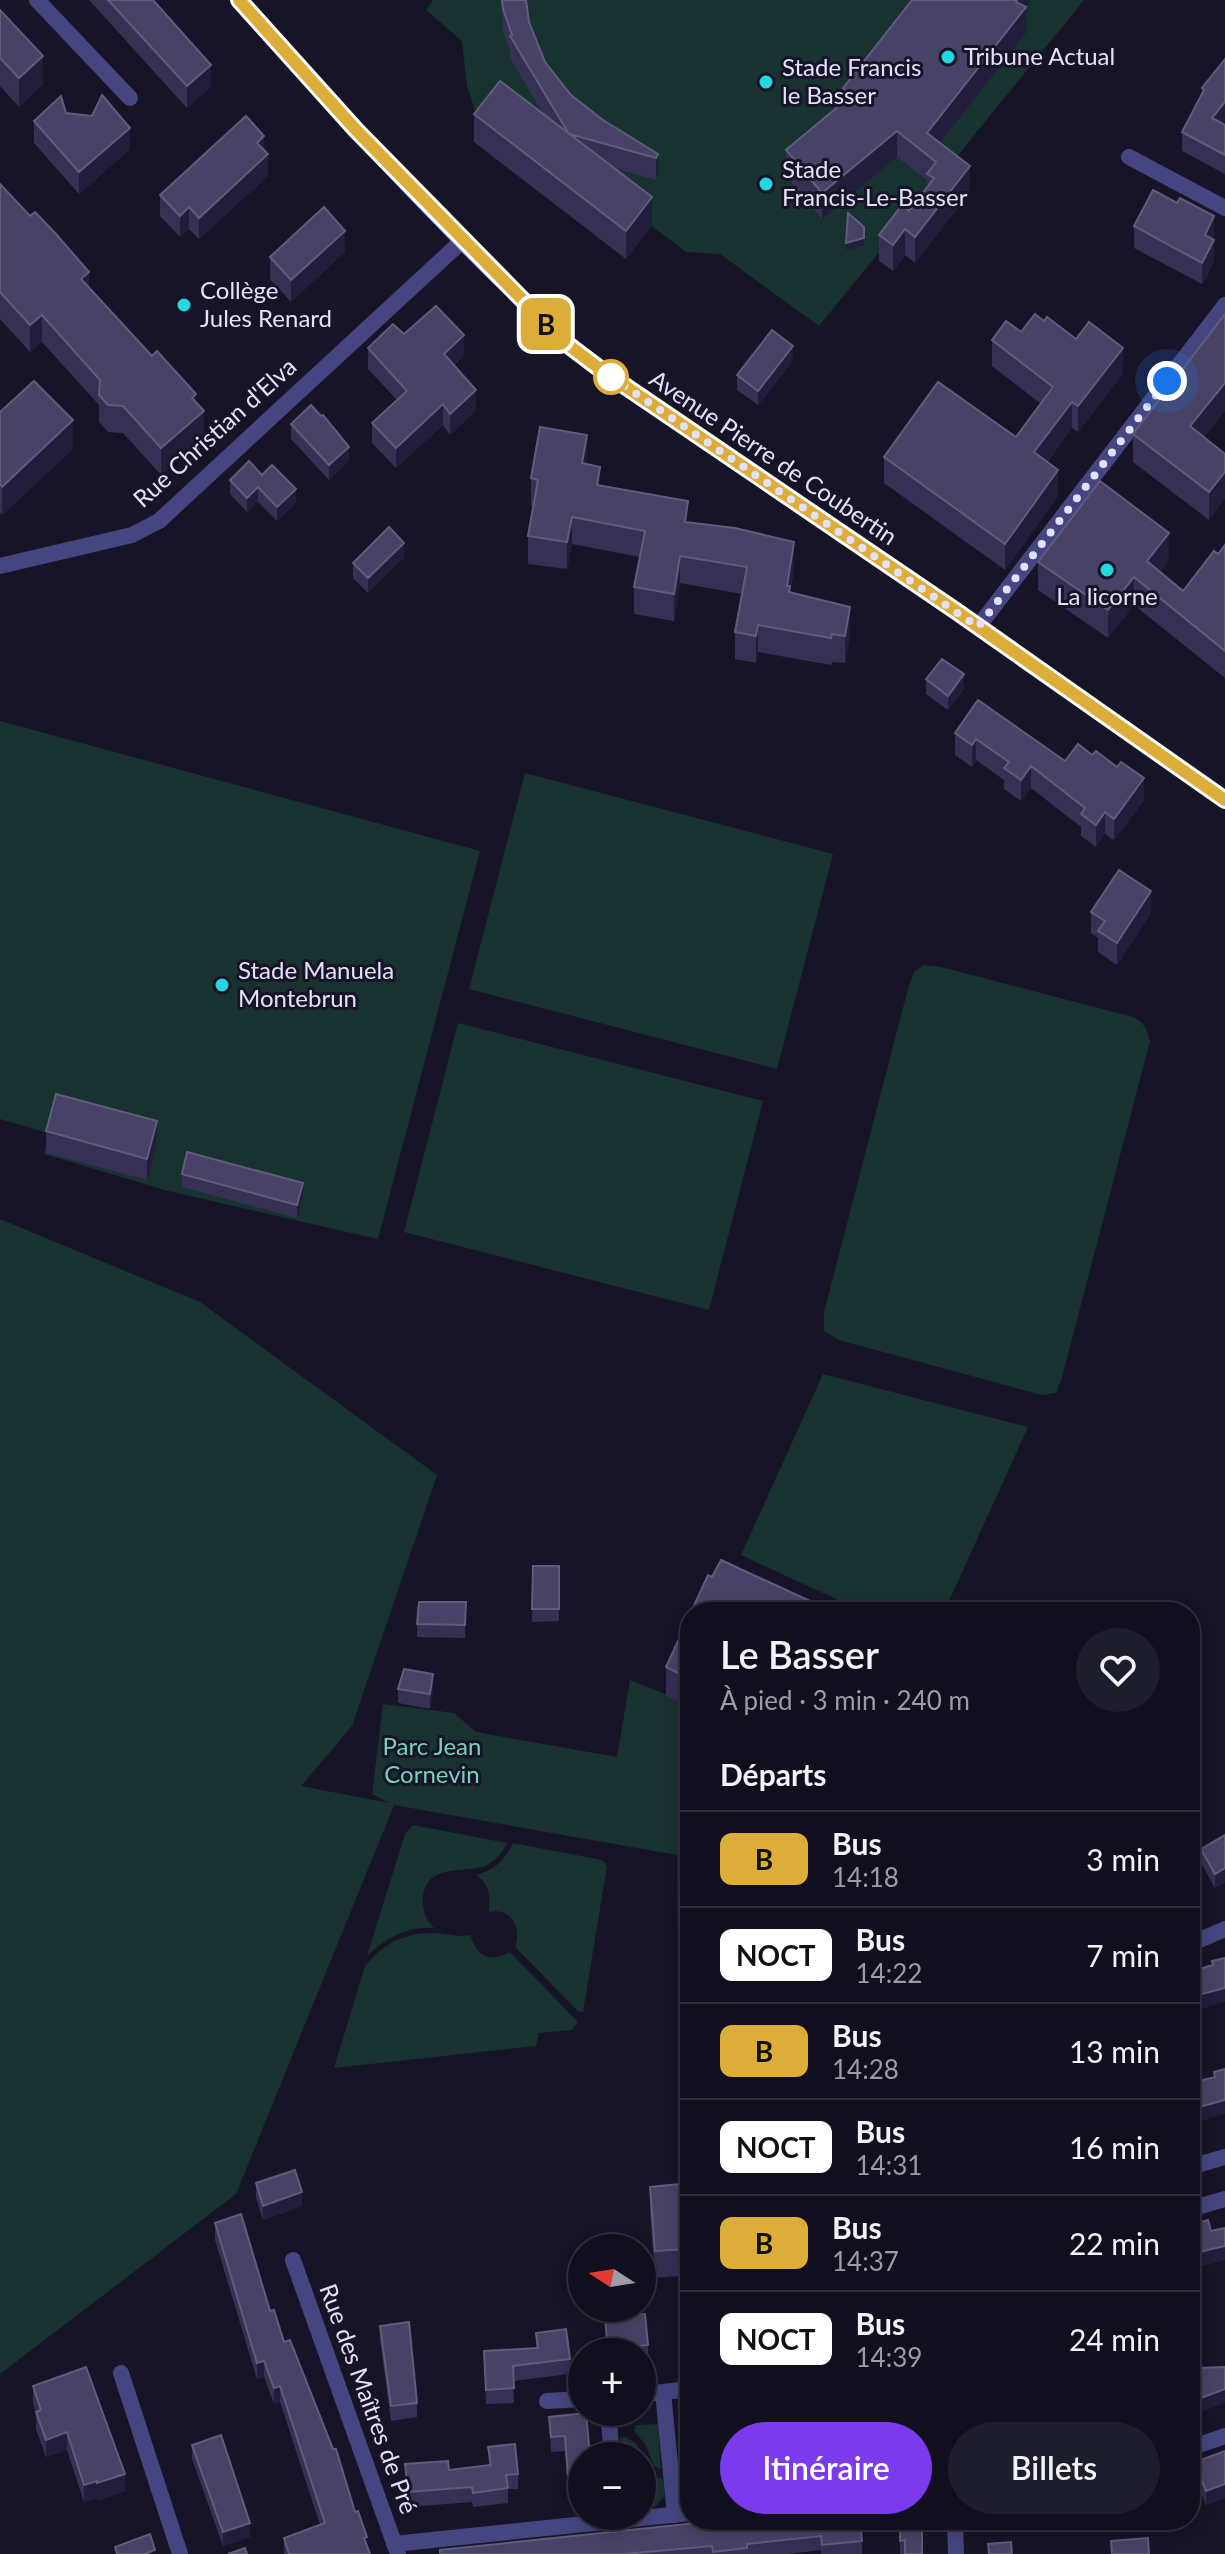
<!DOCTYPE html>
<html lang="fr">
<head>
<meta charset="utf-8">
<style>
	body { margin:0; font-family:Lato,sans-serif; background:#1e1d2b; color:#f1f3f6; height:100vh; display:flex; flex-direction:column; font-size:30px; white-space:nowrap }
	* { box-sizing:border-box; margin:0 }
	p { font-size:26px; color:#9c9ca4 }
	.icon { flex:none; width:44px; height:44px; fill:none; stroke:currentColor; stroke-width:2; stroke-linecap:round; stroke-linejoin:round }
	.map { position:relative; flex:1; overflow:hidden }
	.details { position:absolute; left:680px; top:1602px; width:520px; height:928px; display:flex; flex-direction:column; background:#110f1e; border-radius:32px; box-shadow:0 4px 20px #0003,0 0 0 2px #302f3c }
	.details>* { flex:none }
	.badge { padding:0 16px; border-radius:12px; font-size:28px; line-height:52px }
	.needle { width:52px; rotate:282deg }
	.buttons { position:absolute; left:568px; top:2234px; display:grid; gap:16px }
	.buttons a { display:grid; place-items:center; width:88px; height:88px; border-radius:50%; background:#110f1e; box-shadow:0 4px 20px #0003,0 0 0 2px #302f3c; font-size:40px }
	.you { position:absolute; width:40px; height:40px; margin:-20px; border:6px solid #fff; border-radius:50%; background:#1a73e8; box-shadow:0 0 0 12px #1a73e833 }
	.map>.badge { position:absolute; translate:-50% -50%; box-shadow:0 0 0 4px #fff }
	h2 { padding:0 40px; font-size:30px; line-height:72px }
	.round { display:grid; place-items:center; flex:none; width:84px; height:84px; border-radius:42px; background:#1e1d2b }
	.headline { display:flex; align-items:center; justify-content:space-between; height:136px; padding:0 40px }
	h1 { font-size:38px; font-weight:600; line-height:60px }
	.primary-button { display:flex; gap:16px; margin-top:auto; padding:16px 40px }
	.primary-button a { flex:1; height:92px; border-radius:48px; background:#7c3aed; color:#fff; font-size:32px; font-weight:600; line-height:92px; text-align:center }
	.primary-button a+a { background:#1e1d2b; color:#f1f3f6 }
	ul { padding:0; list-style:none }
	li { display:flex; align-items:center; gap:24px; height:96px; padding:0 40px; border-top:2px solid #302f3c }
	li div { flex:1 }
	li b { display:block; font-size:30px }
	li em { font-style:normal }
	li .badge { min-width:88px; font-weight:700; text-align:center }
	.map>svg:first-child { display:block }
	.green { fill:#183230 }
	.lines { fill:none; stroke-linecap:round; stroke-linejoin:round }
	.street { stroke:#454681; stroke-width:16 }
	.secondary { stroke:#8385ef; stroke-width:16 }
	.wall { fill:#353054 }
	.shaded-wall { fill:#211d3b }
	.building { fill:#484366; stroke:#605c7d; stroke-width:2 }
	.line-casing { stroke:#fff; stroke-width:18 }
	.line { stroke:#ddad3a; stroke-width:12 }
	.walk { stroke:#e2e0fb; stroke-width:8; stroke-dasharray:0 14.4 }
	.poi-dot { fill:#24d8e2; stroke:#171428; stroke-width:3 }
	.stop-dot { fill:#fff; stroke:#ddad3a; stroke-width:4 }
	.labels { text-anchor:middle; stroke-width:6; stroke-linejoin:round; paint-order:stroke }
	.poi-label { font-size:24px; fill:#e2e0fb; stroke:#171428; text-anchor:start }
	.street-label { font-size:24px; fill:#e2e0fb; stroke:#171428 }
	.park-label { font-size:24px; fill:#74d3b7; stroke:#171428 }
</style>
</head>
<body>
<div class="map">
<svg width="1225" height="2554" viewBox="0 0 1225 2554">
	<rect width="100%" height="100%" fill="#171428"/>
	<path class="green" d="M433,0h651l-265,326 -99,-72 -34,-2 -186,-142 -26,32 3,-26 -10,-30 -5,-45 -36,-31z
		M0,721l480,130 -102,388 -210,-48 -124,-37 4,-21 -48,-14z
		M525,773l308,81 -56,215 -308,-80z
		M924,965l17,2 188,49c14,4 17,11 21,25l-88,336 -6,16 -14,2 -203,-55 -15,-9v-19l85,-327 5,-13z
		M458,1023l305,78 -54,209 -305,-78z
		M0,1219l200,83 237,173 -85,251 -51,60 88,17 -17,-9 11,-90 71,9 22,19 141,25 13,-77 60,24v340l-11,1 -2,-190 -283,-50 -158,389 -236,180z
		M823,1374l205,53 -84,185h-80l-123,-57z
		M413,1825l94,18c-5,9 -11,18 -22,23 -22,8 -59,-4 -62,33 -1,11 3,21 11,29 -26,-2 -49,10 -67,28l38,-122z
		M513,1843l89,17 5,6 -24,146 -5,-1 -63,-64c7,-19 -4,-40 -26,-35 1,-15 1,-28 -13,-37 18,-4 29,-15 37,-32z
		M436,1933l23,3 11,-1c8,21 18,29 40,17l68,70 -6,8 -33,3 -3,13 -202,22 31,-102 13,-14 16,-11 21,-7z
		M658,2424l3,45 -7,-3 -9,-22 -11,-13 2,-6z
		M626,2437l11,7 4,12h-19l-2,-18z
		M642,2460c4,9 10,17 21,19l2,17 -10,11 -13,1z"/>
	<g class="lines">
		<path class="street" d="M37,0l93,98
			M1129,157l96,51
			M0,566l132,-31 27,-14 303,-280
			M978,627l247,-322
			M1190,1944l35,-15
			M1190,2167l35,-10
			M1190,2209l35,-10
			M293,2260l105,294
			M121,2373l59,181
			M663,2392l27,-3
			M642,2394l21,-2 12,123
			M547,2401l35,-2
			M608,2412l4,44
			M1190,2448l35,-12
			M955,2520l1,34
			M394,2544l296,-31"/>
		<path class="secondary" d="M239,0c81,91 162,181 249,267 37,36 71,71 112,102l356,242 269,189"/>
	</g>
	<path class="wall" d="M89,0h64l58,87 -24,21z
		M501,0h25l3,22 16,40 26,33 32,25 55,34v22l-2,4 -42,-12 38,57 -26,34 -152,-117v-28l70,1 -34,-57v-7l-7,-20z
		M912,0h118l-4,8v25l-86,110 30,49 -55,71 -10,-8 -12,16 -14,-10v-26l30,-24 18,-24v-7l-30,-23 -75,62 -36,-43v-26l57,-48v-14z
		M0,10l43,74 -24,23 -19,-21z
		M1225,59l-2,65 2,1v49l-43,-23v-19l20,-39v-5z
		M66,113l64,36 -51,45 -45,-51v-22z
		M264,150l4,26 -69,63 -10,-10 -9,8 -20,-21v-21z
		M0,184l89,103 107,115 8,36 -43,37 -38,-42 -15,-1 -9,-10v-17l-57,-63 -12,10 -30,-33z
		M1134,226l80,12v24l-12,22 -68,-36z
		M345,252l-54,50 -21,-23v-22z
		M1225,314v97l-21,26 21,17 -16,66 -76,-58v-28z
		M1044,321l79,53 -45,58 -6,-4 -25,34 11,34 -53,74 -121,-87v-26l132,-20 25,-33 -49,-38v-26l29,-8z
		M404,334l60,21 -10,10 22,45 -26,25 -7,-10 -47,43 -24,-25v-20l25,-23 -29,-31v-21z
		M793,361l-35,44 -21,-15v-15z
		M0,412l73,37 -71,66 -2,-2z
		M321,416l28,45 -20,19 -38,-41v-15z
		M587,464l13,22 88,36 106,48 -4,22 60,43 -5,28 -13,-1 -1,3 -73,-13 -2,11 -21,-4v-27l7,-38 -62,-11 -6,38 -40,-7v-27l6,-30 -68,-13 -5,25 -39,-5v-28l5,-30h-2v-28z
		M262,475l34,28 -19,18 -19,-19 -11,10 -17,-18v-14z
		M1225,545v133l-91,-73 -26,33 -70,-48v-28l131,-1 -9,11 23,19z
		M404,557l-36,36 -15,-15v-15z
		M926,679l38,10 -16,21 -22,-16z
		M955,733l110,28 79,39 -30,40 -9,-6 -9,13 -15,-11v-9l-50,-39 -10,13 -17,-12v-9l-28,-20 -4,7 -17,-12z
		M1091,912l60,1 -34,52 -19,-13v-14l-7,-5z
		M46,1131l111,12 -10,37 -101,-27z
		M182,1174l121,22 -6,22 -115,-31z
		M533,1566h26v55l-27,1z
		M466,1602l-1,36 -48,-1v-13z
		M690,1615v92l-24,-11v-29z
		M398,1689h35l-3,20 -32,-6z
		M1190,1772h11v39h-11z
		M1225,1835v47l-10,6 -14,-25v-14z
		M681,2055h9v220l-35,3 -5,-65v-26l39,-4 -8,-101z
		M256,2183l46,23 -39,14 -7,-22z
		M215,2223l55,88 85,201 15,42h-86v-16l36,-13 -40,-123 -6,2 -10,-27 -7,2 -42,-139z
		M605,2318l43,27v15h-6v-8h-35z
		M380,2326l37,77v14l-26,4 -11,-81z
		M536,2333l34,26v15l-57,7 1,22 -28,1 -2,-53 52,-3z
		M33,2386l92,105 -28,10v-3l-13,4 -17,-52 -21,7 -10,-28v-14l-3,-12z
		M549,2417l33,39v34l-14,2 -3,-41 -14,1z
		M192,2445l58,92 -27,9 -31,-87z
		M488,2447l30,27v15h-10v14l-35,4 -1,-5 -64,5 -3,-43 44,6 40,-5z
		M1225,2451v47l-19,7 -11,-29v-14z
		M725,2520l137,21v13h-41v-4l-32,4h-349z
		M900,2520l22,34h-22z
		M1007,2520h36v9l-35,3z
		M1076,2520h30l-29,3z"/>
	<path class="shaded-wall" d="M1017,0h13l-4,8v25l-96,123 -3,-23z
		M43,56v28l-24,23v-29z
		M211,65v22l-24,21v-22z
		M1225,102v19l-13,16v-19z
		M130,128v21l-51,45v-22z
		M897,131v26l-75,62v-26z
		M264,136v22l4,-4v22l-69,63v-21l58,-75z
		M658,154v22l-2,4v-22z
		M970,166v26l-55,71v-26z
		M652,197v28l-26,34v-28z
		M189,207v22l-9,8v-21z
		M1214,216v22l-9,18v-21z
		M905,229v26l-12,16v-26z
		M345,231v21l-54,50v-22z
		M864,238v8l-18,4v-7z
		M1214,240v22l-12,22v-21z
		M89,272v27l-8,-20z
		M42,315v27l-12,10v-27z
		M464,335v20l-20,19v-20z
		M793,346v15l-35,44v-14z
		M1123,348v26l-45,58v-26z
		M1225,383v28l-35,43v-28z
		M476,390v20l-26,25v-21z
		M196,394v24l8,-7v27l-43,37v-27l31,-50z
		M1072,402v26l-38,50v-26z
		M443,404v21l-47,43v-20z
		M73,420v29l-71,66v-28z
		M587,435v28l-5,28v-28z
		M349,447v14l-20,19v-15z
		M600,467v27l-3,-9z
		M1058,470v26l-53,74v-26z
		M1225,472v27l-16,21v-28z
		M258,487v15l-11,10v-14z
		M296,489v14l-19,18v-14z
		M572,517v27l-5,25v-27z
		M1169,533v28l-22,27v-27z
		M794,542v28l-4,21v23l-3,-28z
		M404,543v14l-36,36v-15z
		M680,556v27l-6,38v-27z
		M1134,577v28l-26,33v-28z
		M850,607v28l-5,28v-27z
		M758,625v27l-2,11v-27z
		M964,674v15l-16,21v-14z
		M976,739v21l-4,7v-22z
		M1031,766v22l-10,13v-21z
		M1144,778v22l-30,40v-21z
		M1105,812v22l-9,13v-22z
		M1151,891v22l-34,52v-22z
		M157,1121v22l-10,37v-21z
		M303,1183v13l-6,22v-13z
		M433,1674v15l-3,20v-15z
		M1225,1868v14l-10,6v-14z
		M1225,1988v14l-35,10v-15z
		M1225,2100v14l-25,7v5l-10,2v-14l9,-7z
		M302,2192v14l-39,14v-14z
		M1225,2246v14l-25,7v5l-10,3v-15l9,-8z
		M264,2361v16l-7,2v-16z
		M280,2386v16l-6,2v-16z
		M1225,2389v14l-35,13v-14z
		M67,2432v18l-21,7v-17z
		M125,2474v17l-28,10v-18z
		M97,2481v17l-13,4v-17z
		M1225,2484v14l-19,7v-14z
		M250,2523v14l-27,9v-14z"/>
	<path class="building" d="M108,0h45l58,65 -24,21z
		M502,0h24l3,22 16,40 26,33 32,25 55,34 -2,4 -87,-24 -59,-98 2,-1 -9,-26z
		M912,0h105l-1,2 10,5 -99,126 43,33 -55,71 -10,-8 -12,16 -14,-10 23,-30 7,6 25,-33 -7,-4 9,-12 -39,-31 -75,62 -36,-43 66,-55 -9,-7z
		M0,10l43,46 -24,22 -19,-20z
		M1225,59v43l-13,16 13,7v30l-43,-23 22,-42 -2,-2z
		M500,81l152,116 -26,34 -152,-117z
		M102,95l28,33 -51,44 -45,-51 27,-25 5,17 26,3z
		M246,116l18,20 -7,7 11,11 -69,64 -10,-11 -9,9 -20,-21z
		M0,184l30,32 5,-4 21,22 33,38 -8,7 71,77 5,-5 39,43 -4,4 12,13 -43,37 -38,-42 -15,-1 -9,-10 1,-15 -58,-65 -12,10 -30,-33z
		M1153,190l24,13 3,-5 34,18 -9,19 9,5 -12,23 -68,-37z
		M324,207l21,24 -54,49 -21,-23z
		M848,213l16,14v11l-18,5z
		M436,306l28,29 -20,19 32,36 -26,24 -7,-10 -47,44 -24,-25 35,-32 -39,-43 25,-24 11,10z
		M1035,314l9,7 3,-4 29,22 13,-17 34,26 -45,58 -6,-4 -38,50 24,18 -53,74 -121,-87 54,-75 78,55 37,-50 -61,-47 14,-19 15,11z
		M1225,314v69l-35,43 35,28v18l-16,20 -76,-58z
		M772,330l21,16 -35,45 -21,-16z
		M34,381l39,39 -71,67 -2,-3v-72z
		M311,405l10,11 2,-1 26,32 -20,18 -38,-41z
		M540,427l47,8 -5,28 18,4 -3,18 91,16 -3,21 50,6 59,14 -7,44h3l-1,6 61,15 -5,29 -13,-2 -1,4 -73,-13 -2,11 -21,-4 12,-65 -67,-11 -6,38 -40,-7 11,-56 -73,-14 -5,25 -39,-6 10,-56 -7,-2z
		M249,461l13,14 10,-10 24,24 -19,18 -19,-20 -11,11 -17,-18z
		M1100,481l69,52 -22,28 36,30 31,-40 4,3 7,-9v106l-91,-74 -26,33 -70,-48z
		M389,527l15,16 -36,35 -15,-15z
		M942,659l22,15 -16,22 -22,-17z
		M978,700l87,61 13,-17 14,11 4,-4 21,16 4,-5 23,16 -30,41 -9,-7 -9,13 -15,-11 4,-6 -54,-42 -10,14 -17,-12 5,-6 -33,-23 -4,6 -17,-12z
		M1119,870l32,21 -34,52 -19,-12 7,-10 -14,-9z
		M56,1094l101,27 -10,38 -101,-28z
		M187,1152l116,31 -6,22 -115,-31z
		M721,1560l113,52h-143l17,-37 4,2z
		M533,1566h26v43h-27z
		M419,1602h47l-1,23 -48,-1z
		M690,1615v64l-24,-12z
		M404,1669l29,5 -3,20 -32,-5z
		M1190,1772h11v24h-11z
		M1225,1835v33l-10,6 -14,-25z
		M1225,1958v30l-35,9v-22l7,-1 -1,-4 17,-5 -1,-4z
		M681,2055h9v110z
		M1225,2069v31l-26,7 1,4 -10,3v-31l25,-6 -1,-5z
		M295,2170l7,22 -39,14 -7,-23z
		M690,2183v66l-35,2 -5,-64z
		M241,2214l29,97 4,-1 10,32 6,-2 43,109h3l19,63 3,-1 9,26 -3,1 6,16h-81l-5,-16 41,-15 -45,-137 -6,2 -10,-27 -7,2 -42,-140z
		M1208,2220l3,11 14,-3v18l-26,6 1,6 -10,2v-35z
		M645,2314l3,31 -40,5 -3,-32z
		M688,2314h2v25z
		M409,2322l8,81 -26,3 -11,-80z
		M566,2329l4,30 -57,7 1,22 -28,2 -2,-39 54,-3 -2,-15z
		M1190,2354h1l2,5 3,-1 4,10 25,-1v22l-35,13z
		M86,2367l39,107 -28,9v-2l-13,4 -17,-53 -21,8 -10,-28 5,-2 -8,-24z
		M586,2413l4,43h-8v20l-14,1 -3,-41 -14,1 -2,-20z
		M221,2435l29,88 -27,9 -31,-87z
		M515,2444l3,30 -12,1 2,13 -35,5 -1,-6 -64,5 -3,-28 43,-3 1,9 42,-5 -3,-18z
		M1225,2451v33l-19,7 -11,-29z
		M725,2520h135l2,21 -40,4 -1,-9 -74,8v4l-34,4 -1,-6 -88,8h-184v-4z
		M900,2520h22v34h-17v-14l-5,1z
		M150,2534l5,16 -8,3 1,1h-31l-2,-7z
		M1148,2538l1,16h-37l-1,-13z
		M1011,2542l1,12h-23l-1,-10z
		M245,2548l2,6h-19z"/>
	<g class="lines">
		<defs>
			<path id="line" d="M239,0l117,130 207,211 37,28 356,242 269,189"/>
		</defs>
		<use href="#line" class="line-casing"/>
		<use href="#line" class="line"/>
		<path class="walk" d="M611,377l-11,-8 378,258 189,-246"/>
	</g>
	<g class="poi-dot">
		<circle cx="948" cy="57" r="8"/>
		<circle cx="766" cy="82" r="8"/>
		<circle cx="766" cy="184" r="8"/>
		<circle cx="184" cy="305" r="8"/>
		<circle cx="1107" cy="570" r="8"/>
		<circle cx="222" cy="985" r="8"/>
	</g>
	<circle class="stop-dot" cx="611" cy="377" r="16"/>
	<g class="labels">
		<g class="poi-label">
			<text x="964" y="65">Tribune Actual</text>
			<text x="782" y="76">Stade Francis<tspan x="782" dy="28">le Basser</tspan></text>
			<text x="782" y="178">Stade<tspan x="782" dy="28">Francis-Le-Basser</tspan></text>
			<text x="200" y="299">Collège<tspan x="200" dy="28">Jules Renard</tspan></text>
			<text x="1107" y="605" text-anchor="middle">La licorne</text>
			<text x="238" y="979">Stade Manuela<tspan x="238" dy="28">Montebrun</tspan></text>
		</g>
		<g class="street-label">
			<text transform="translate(215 433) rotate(-42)" y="8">Rue Christian d'Elva</text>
			<text transform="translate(773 458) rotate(34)" y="8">Avenue Pierre de Coubertin</text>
			<text transform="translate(368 2399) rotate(70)" y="8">Rue des Maîtres de Pré</text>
		</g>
		<g class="park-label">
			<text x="432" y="1755">Parc Jean<tspan x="432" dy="28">Cornevin</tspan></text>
		</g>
	</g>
</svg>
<div class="buttons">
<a><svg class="needle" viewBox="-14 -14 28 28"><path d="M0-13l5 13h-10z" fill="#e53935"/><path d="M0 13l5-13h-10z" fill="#9c9ca4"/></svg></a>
<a>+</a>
<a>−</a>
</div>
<div class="you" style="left:1167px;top:381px"></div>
<b class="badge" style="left:546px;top:324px;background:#ddad3a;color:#111">B</b>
<section class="details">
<div class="headline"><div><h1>Le Basser</h1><p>À pied · 3 min · 240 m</p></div><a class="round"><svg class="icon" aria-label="heart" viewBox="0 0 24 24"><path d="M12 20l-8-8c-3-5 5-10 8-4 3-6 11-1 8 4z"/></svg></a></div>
<h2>Départs</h2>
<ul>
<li><span class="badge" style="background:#ddad3a;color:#111">B</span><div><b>Bus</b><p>14:18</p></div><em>3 min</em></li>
<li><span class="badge" style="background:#fff;color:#111">NOCT</span><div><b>Bus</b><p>14:22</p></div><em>7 min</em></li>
<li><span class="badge" style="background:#ddad3a;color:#111">B</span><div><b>Bus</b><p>14:28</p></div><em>13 min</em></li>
<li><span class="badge" style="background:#fff;color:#111">NOCT</span><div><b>Bus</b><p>14:31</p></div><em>16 min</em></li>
<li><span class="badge" style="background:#ddad3a;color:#111">B</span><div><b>Bus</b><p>14:37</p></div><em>22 min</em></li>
<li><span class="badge" style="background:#fff;color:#111">NOCT</span><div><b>Bus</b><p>14:39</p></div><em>24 min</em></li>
</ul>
<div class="primary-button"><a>Itinéraire</a><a>Billets</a></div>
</section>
</div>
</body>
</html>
